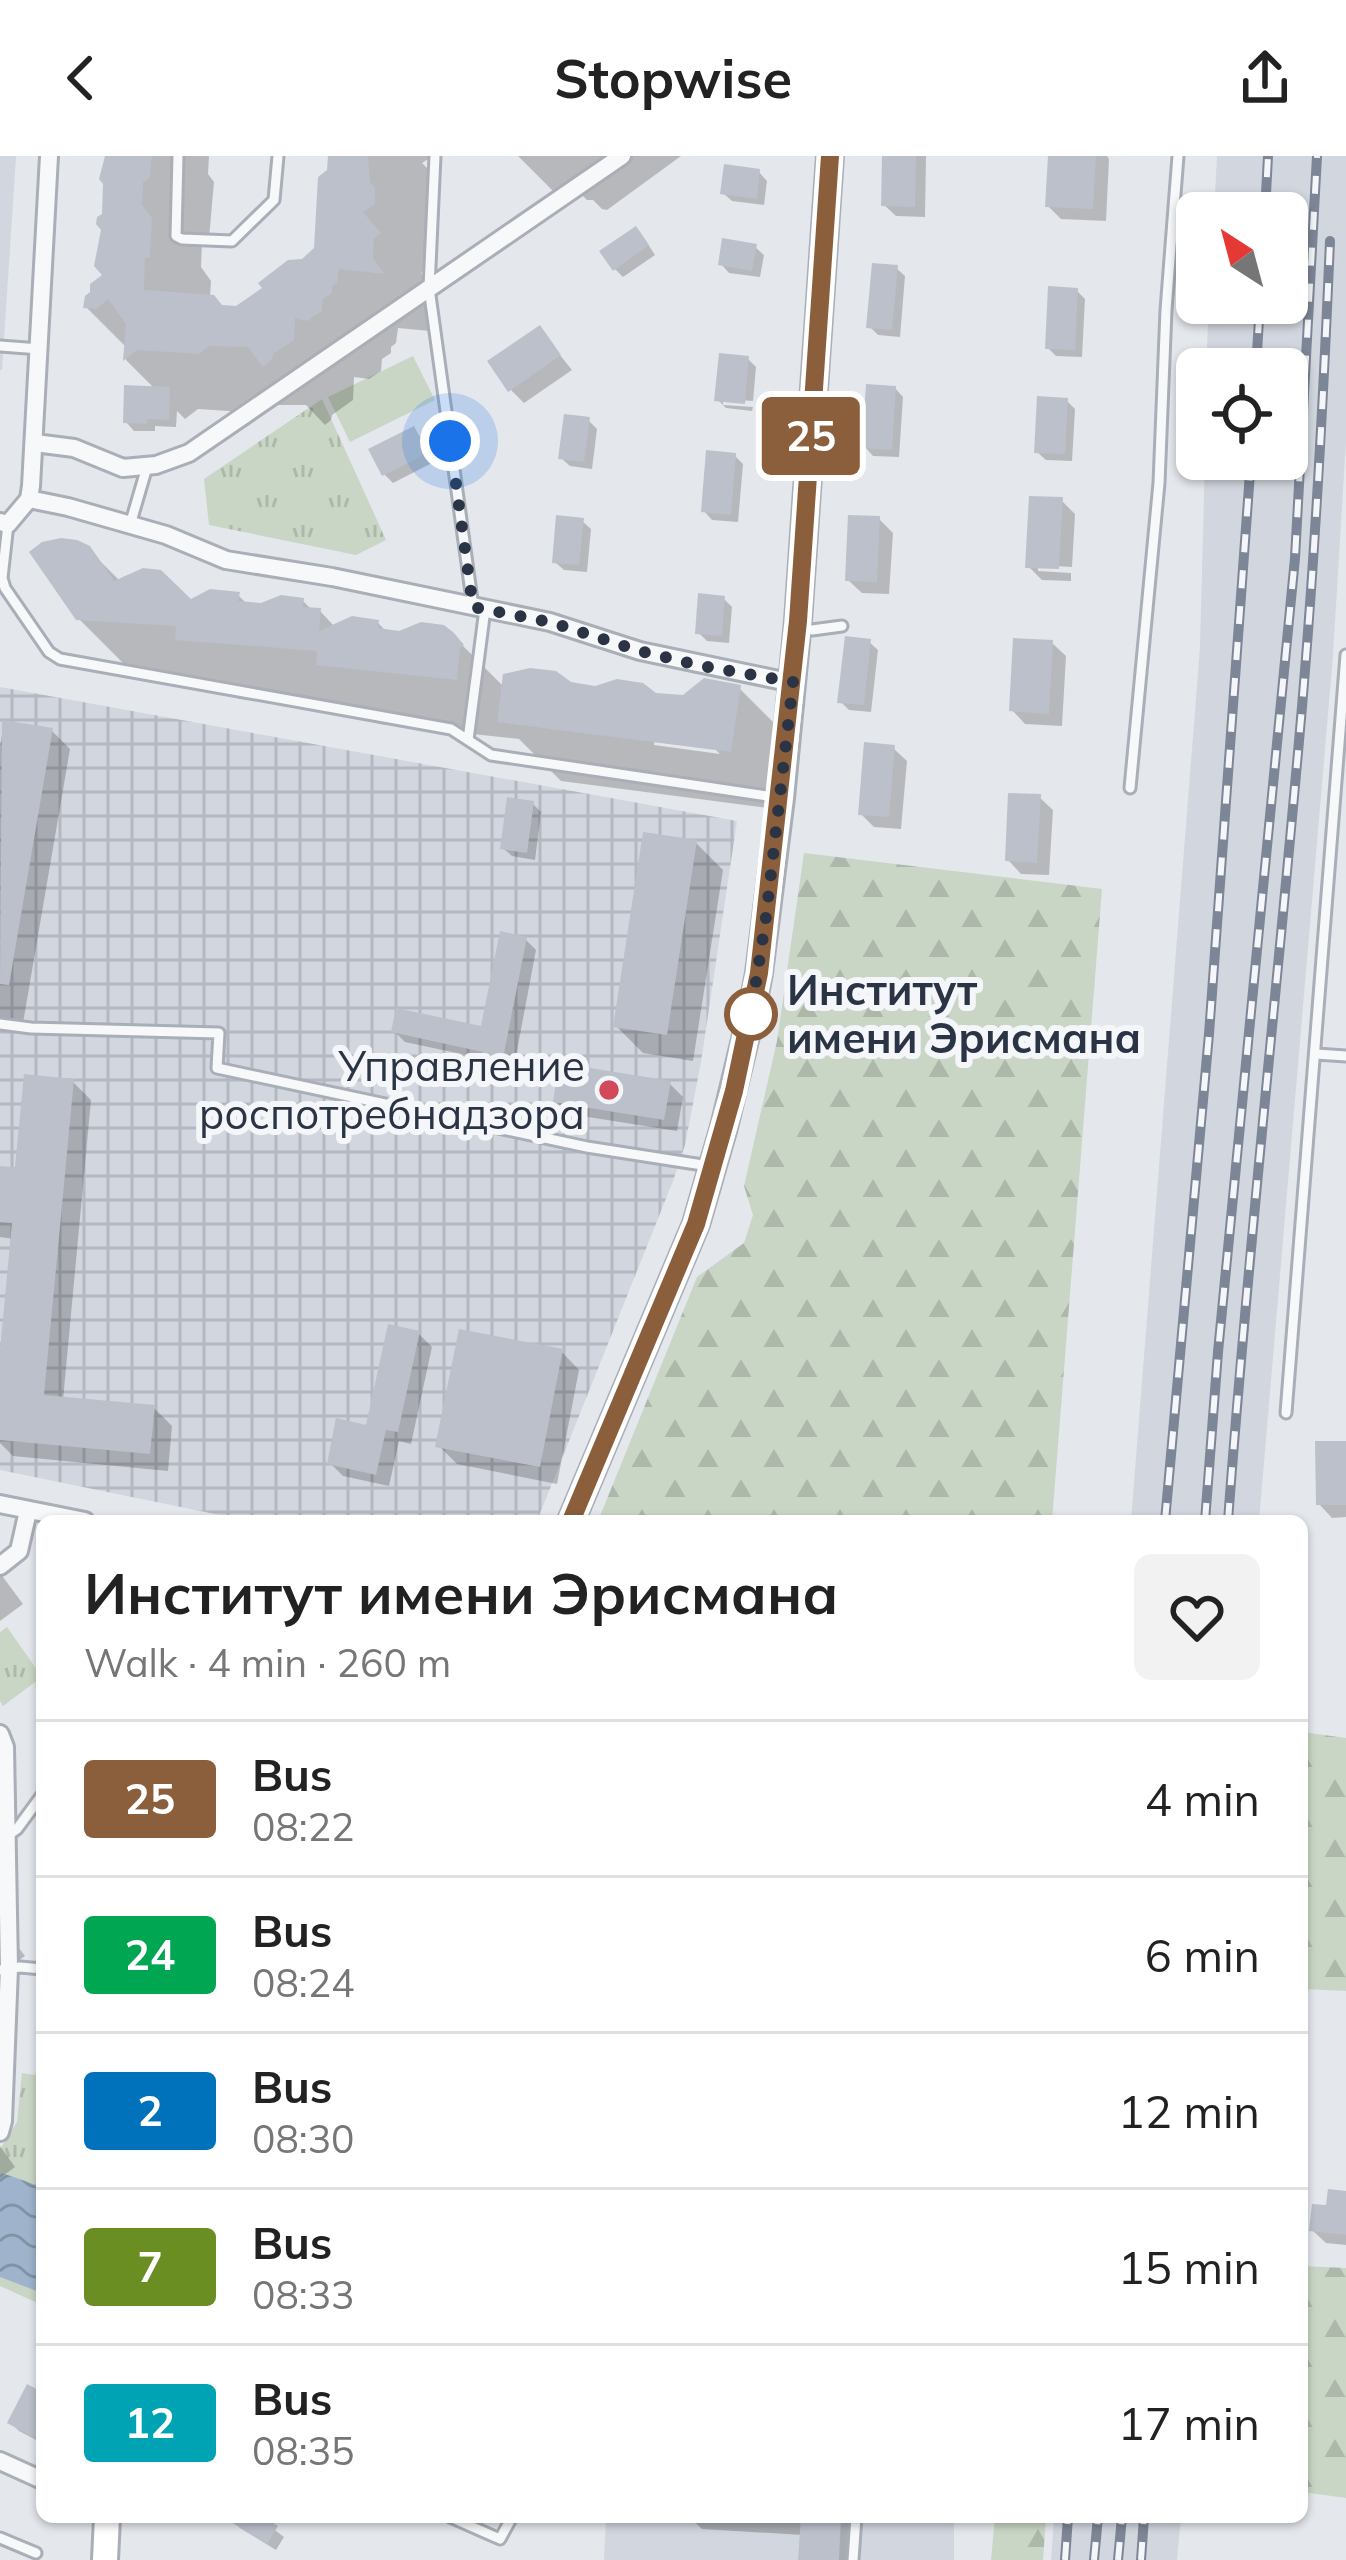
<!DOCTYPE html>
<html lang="en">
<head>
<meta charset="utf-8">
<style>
	body { margin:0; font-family:Mulish,sans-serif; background:#f2f2f2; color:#222; height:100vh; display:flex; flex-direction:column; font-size:45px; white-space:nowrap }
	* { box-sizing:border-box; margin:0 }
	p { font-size:39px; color:#767676 }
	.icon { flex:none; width:66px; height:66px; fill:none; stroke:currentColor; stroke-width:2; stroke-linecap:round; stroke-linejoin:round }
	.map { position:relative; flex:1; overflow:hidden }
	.details { position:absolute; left:36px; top:1359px; width:1272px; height:1008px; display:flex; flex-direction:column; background:#fff; border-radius:18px; box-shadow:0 3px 9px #0004 }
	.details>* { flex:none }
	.badge { padding:0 24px; border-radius:9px; font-size:42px; line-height:78px }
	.needle { width:78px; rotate:324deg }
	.buttons { position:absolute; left:1176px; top:36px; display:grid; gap:24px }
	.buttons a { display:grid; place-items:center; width:132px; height:132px; border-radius:18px; background:#fff; box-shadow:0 3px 9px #0004; font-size:60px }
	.you { position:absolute; width:60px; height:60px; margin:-30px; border:9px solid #fff; border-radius:50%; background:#1a73e8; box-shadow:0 0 0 18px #1a73e833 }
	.map>.badge { position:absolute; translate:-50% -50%; box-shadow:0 0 0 6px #fff }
	.round { display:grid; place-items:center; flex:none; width:126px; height:126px; border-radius:18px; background:#f2f2f2 }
	.overview { display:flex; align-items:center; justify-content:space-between; height:204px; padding:0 48px }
	h1 { font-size:57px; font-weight:700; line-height:90px }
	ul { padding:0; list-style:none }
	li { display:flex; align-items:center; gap:36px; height:156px; padding:0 48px; border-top:3px solid #e0e0e0 }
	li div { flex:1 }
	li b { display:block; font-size:45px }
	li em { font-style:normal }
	li .badge { min-width:132px; font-weight:700; text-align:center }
	header { display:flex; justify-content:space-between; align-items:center; height:156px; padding:0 48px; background:#fff; font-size:54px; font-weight:700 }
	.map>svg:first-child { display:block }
	.built { fill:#d2d6de }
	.industrial { fill:url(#industrial-grid) }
	.grass { fill:url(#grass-tufts) }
	.forest { fill:url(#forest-firs) }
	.pitch { fill:#c9d6c5 }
	.water { fill:url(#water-waves) }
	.shadow { fill:#0003; fill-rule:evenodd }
	.building { fill:#bbc0ca }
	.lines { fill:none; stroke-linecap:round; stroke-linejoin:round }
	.lane-casing { stroke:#a9aeb7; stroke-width:15 }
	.street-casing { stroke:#a9aeb7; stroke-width:22 }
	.secondary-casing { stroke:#a9aeb7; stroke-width:30 }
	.lane { stroke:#f7f8fa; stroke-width:9 }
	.street { stroke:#f7f8fa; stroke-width:16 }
	.secondary { stroke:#fff; stroke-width:24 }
	.rail-casing { stroke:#7d8696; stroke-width:10 }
	.rail { stroke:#f4f6f9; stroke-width:6; stroke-dasharray:18; stroke-linecap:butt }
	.line-casing { stroke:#fff; stroke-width:27 }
	.line { stroke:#8b5e3c; stroke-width:18 }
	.walk { stroke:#2b3445; stroke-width:12; stroke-dasharray:0 21.6 }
	.stop-dot { fill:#fff; stroke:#8b5e3c; stroke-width:6 }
	.poi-dot { fill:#d1495b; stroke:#f4f6f9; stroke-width:4.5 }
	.labels { text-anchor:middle; stroke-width:12; stroke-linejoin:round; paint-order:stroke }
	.stop-label { font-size:42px; font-weight:bold; fill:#2b3445; stroke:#f4f6f9; text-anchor:start }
	.poi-label { font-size:42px; fill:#2b3445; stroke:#f4f6f9; text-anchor:end }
</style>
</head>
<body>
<header><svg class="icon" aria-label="back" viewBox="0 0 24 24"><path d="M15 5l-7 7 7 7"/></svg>Stopwise<svg class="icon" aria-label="share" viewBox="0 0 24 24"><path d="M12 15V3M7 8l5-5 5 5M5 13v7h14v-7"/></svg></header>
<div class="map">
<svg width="1346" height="2404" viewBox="0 0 1346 2404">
	<defs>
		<pattern id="industrial-grid" width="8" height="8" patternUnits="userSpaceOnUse" patternTransform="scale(3)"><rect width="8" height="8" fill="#d2d6de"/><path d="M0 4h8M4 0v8" fill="none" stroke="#b4b8c0"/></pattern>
		<pattern id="grass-tufts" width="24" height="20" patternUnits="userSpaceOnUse" patternTransform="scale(3)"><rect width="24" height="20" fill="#c9d6c5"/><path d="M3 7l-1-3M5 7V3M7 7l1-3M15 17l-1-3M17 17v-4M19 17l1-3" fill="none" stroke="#adb8ab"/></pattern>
		<pattern id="forest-firs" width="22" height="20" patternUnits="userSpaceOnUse" patternTransform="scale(3)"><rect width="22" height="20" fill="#c9d6c5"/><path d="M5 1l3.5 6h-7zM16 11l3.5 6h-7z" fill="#adb8ab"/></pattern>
		<pattern id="water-waves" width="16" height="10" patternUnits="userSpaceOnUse" patternTransform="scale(3)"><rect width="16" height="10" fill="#9fb4cc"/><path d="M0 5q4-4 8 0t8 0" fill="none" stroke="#8293a7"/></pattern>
	</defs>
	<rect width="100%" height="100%" fill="#e4e7ec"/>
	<path class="built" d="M0,0h16l-14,214h-2z
		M1217,0h129v285l-13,214 -74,866h-128l69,-873 5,-189h82v-90h-81l3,-66h78v-90h-73z
		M606,2361h348v43h-350z
		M1054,2361h127l-4,43h-126z"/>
	<path class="industrial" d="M0,531l737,134 -36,241 -16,83 -12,36 -136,340h-288l-249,-51z"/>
	<path class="grass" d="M322,243l64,141 -30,15 -147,-30 -5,-46z
		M7,1471l35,50 -39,29 -3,-5v-69z
		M22,1917l20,3v229l-42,-19v-137l17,-27z"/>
	<path class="forest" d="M804,697l298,36 -50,632h-454l99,-244 47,-34 9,-28 -9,-29 33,-145z
		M1302,1576l44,6v253l-44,-2z
		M1302,2110l44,2v230l-44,-6z
		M995,2361h51l-3,43h-52z"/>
	<path class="pitch" d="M413,200l22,44 -85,42 -22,-45z"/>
	<path class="water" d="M2,2017l40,14v106l-42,-16v-102z"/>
	<path class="shadow" d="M108,0h101l-1,18 6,8 -5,56 -7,4 -1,25 10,14 -1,16 14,11 13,1 80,-59 14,-94h102l-11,7 14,14v16l-9,13 -1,22 4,5 4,32 -13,8 17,21 -5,4 -1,23 8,11 -42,-4 -2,15 -5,4v6l-9,6 -1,12 -12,8 -15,-2 -1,23 -21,15 -1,5 -6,5 -19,-20h-36l-10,8 -62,-4 -13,10 -8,-8 -1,16 -21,-1v5h-21l-8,-9 29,-33 -29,-29 1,-12 -41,-41 20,-31z
		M518,0h163l-74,54 -5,-1 -9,-9h-6l-9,-9 -24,1z
		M885,0h41l-1,61 -29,-1 -12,-11z
		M1051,0h56l2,3 -3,62 -45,-2 -13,-13z
		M759,16l8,9 -3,24 -32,-4 -9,-8z
		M644,82l11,17 -32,22 -8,-8z
		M755,91l9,8 -4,22 -31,-4 -8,-9z
		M896,112l9,8 -5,61 -22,-2 -8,-8z
		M1077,135l8,8 -3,58 -26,-1 -8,-8z
		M539,173l33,41 -48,33 -13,-13z
		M748,203l8,8 -3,34 -30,-2v6l30,2 -1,4 -26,-3 -8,-8z
		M895,232l8,9 -4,60 -26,-1 -8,-9z
		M1067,245l8,8 -3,52 -26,-1 -9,-8z
		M588,264l9,9 -5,40 -22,-3 -9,-8z
		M413,274l9,8 12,24 -41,21 -9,-9z
		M735,300l8,8 -5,58 -26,-2 -8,-9z
		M1061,344l14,14 -3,53 -34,-2v6l33,2v8l-29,-1 -14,-14z
		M879,363l14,14 -4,61 -27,-1 -14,-13z
		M582,365l9,8 -4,43 -23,-2 -9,-8z
		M88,393l32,32 71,22 47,-8 10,10 55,-4 9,9 8,1 15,16 43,-4 9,9 65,3 52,52 65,-2 115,13 55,-10 60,60 -9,63 -229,-30 -42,-42 -140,-15 -15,-15 -125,-10 -16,-15 -84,-5 -61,-61zM655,583l58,8 7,7 -66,-9z
		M724,443l8,8 -3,36 -22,-2 -9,-9z
		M869,486l9,8 -7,62 -22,-2 -8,-8z
		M1052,487l14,13 -4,70 -37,-2 -13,-14z
		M4,567l48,8 18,18 -47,274 -23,-4v-272z
		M893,592l14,13 -6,68 -27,-2 -13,-13z
		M1039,641l14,13 -4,65 -28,-1 -13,-14z
		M533,648l8,8 -6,48 -23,-4 -9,-8z
		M696,687l27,27 -30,191 -50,-8 -27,-27z
		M525,783l11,11 -24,127 -17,-3 -11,-11 1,-4 -80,-17 -11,-11 89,-1z
		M73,926l18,18 -28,300 91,8 18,18 -4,45 -155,-15 -13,-13v-62l14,-142 -14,-2v-68l18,1z
		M669,927l14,14 -6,34 -108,-17 -13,-13z
		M419,1178l13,13 -21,97 -12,-3 -10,45 -46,-10 -13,-13 39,-35z
		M561,1195l18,19 -22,114 -100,-20 -18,-18z
		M1346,1288v73l-14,1 -13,-14z
		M0,1417l23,31 -23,17z
		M0,1767l25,33 -25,18z
		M0,1990l15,21 -15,11z
		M1346,2038v51l-20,-2 -14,-13 16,-21z
		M42,2239v48l-23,-12 -8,-8z
		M233,2361h24l27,20 -8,13 -36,-22 -9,-8z
		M689,2361h165l-2,43h-51l2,-25 -101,-6z"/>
	<path class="building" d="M105,0h47l-2,22 -7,4 -1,23 10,13 -2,40h-5l-1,32 70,5 8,10 14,1 26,-18 -4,-5 30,-23 14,-1 12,-11 4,-71 9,-7 1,-14h40l2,26 5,6v16l-12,8 18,21 -7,5 -1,20 12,16 -46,-5 -2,14 -5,3v7l-9,6 -1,12 -15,10 -12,-3 -1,22 -21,14 -1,6 -9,7 -15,-20 -39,-1 -10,8 -62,-4 -14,11 3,-37 -18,-25 -12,10 -13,-1 2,-12 5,-4v-8l12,-9 -8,-9 7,-36 -5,-6 1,-7 5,-3 1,-30 -4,-5z
		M882,0h34l-1,51 -34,-1z
		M1048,0h48l-3,53 -48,-2z
		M724,8l36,5 -3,30 -37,-5z
		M636,70l13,19 -36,26 -14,-20z
		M722,82l35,6 -5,27 -34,-6z
		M872,107l26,2 -6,65 -26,-2z
		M1048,130l30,2 -3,62 -30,-1z
		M540,169l21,30 -53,37 -21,-31z
		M719,197l30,3 -4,48 -31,-3z
		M866,228l30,2 -4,64 -30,-2z
		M124,229l46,2 -1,33 -22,-1v5l-24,-1z
		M1037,240l31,2 -3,56 -31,-1z
		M564,258l26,3 -6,45 -26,-3z
		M414,270l14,27 -46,23 -14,-27z
		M706,294l30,3 -5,62 -30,-3z
		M1029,340l34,1 -4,72 -34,-1z
		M556,359l28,3 -5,47 -27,-2z
		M848,359l32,1 -3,66 -32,-1z
		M61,382l16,2 13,6 24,35 29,-13 18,2 30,29 19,-10 30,3 -2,9 23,2 20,-8 23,3 -1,9 18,1 -2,23 33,-15 27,4 -1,8 21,3 22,-9 23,3 10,8 10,12 -4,3 -3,32 -141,-15 1,-14 -142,-11 1,-14 -100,-6 -47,-68 13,-10z
		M698,437l27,3 -3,40 -27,-2z
		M845,480l26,3 -7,66 -27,-2z
		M1013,482l40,2 -4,74 -40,-3z
		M530,512l26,3 15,11 24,4 22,-7 26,4 13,10 27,2 21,-17 37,7 -10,67 -234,-30 6,-48z
		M2,564l51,8 -44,257 -9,-1z
		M864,586l31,3 -6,72 -31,-2z
		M1008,637l33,1 -4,69 -32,-2z
		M507,641l27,4 -7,52 -27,-4z
		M643,676l54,8 -30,195 -54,-8z
		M500,775l27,6 -26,131 -20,-4 2,-12 -92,-20 5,-24 85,18z
		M559,907l112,18 -7,39 -111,-18z
		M24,918l50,5 -30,316 111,10 -5,49 -150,-14v-90l12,-127 -12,-1v-56l15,1z
		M388,1168l32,7 -22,101 -12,-2 -10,45 -49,-11 9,-46 30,7z
		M459,1173l104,20 -23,118 -105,-20z
		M1315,1285h31v64h-30z
		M1328,2033l18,2v44l-37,-4 3,-27 14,1z
		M27,2228l15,8v32l-7,14 -28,-15z
		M223,2361h40l15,9 -11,18z
		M801,2361h40l-2,43h-41z"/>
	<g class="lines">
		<defs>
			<path id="lane" d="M178,0l-2,80 6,3 50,2 42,-41 4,-44
				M435,0l-6,132 44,319
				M0,190l40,3
				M8,368l-6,54 3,10 44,64 11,7 391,70 40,26 290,43
				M130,369l17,-58
				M812,474l30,-4
				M468,584l17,-131
				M1130,632l29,-305 7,-173 12,-154
				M0,868l31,4 188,5 -2,35 370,79 122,19
				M1316,898l30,2
				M1286,1257l60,-758
				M7,1680l10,-7 25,-34
				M0,1814l20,-3 22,2
				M450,2361l50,22 12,-22
				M0,2382l36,15
				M853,2404l3,-43"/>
			<path id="street" d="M35,287l39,5 49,20 33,-3 33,-12 433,-297
				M29,343l39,8 98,28 60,25 106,17 218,45 90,29 153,32
				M0,366l8,2 21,-25 2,-13 18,-330
				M0,1348l85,17
				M0,1410l19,-15 9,-40
				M0,1578l5,13 4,221 -6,153 -3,11
				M0,2305l42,19"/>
			<path id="secondary" d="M571,1365l125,-297 28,-97 27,-112 8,-42 22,-175 17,-177 32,-465
				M105,2404l2,-43"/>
		</defs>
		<use href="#lane" class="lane-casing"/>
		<use href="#street" class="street-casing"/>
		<use href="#secondary" class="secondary-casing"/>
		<use href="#lane" class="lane"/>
		<use href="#street" class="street"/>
		<use href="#secondary" class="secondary"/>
		<defs>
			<path id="rail" d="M1265,57l3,-57
				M1256,213l4,-66
				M1165,1365l44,-487 42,-575
				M1205,1365l13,-169 77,-794 22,-402
				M1228,1365c19,-260 48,-520 71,-780 15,-166 24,-333 31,-500
				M1065,2404l3,-43
				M1094,2404l4,-43
				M1118,2404l4,-43
				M1141,2404l3,-43"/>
		</defs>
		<use href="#rail" class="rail-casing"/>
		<use href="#rail" class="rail"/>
	</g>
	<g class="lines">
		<defs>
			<path id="line" d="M571,1365l125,-297 38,-133 25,-118 39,-352 32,-465"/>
		</defs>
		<use href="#line" class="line-casing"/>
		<use href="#line" class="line"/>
		<path class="walk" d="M450,285l23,166 77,15 90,29 57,14 96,17 -27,235 -15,97"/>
	</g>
	<circle class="stop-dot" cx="751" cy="858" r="24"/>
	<circle class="poi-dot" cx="609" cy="934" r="12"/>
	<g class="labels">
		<g class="stop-label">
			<text x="787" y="849">Институт<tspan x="787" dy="48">имени Эрисмана</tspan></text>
		</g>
		<g class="poi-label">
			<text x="585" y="925">Управление<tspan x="585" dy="48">роспотребнадзора</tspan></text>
		</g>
	</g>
</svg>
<div class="buttons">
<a><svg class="needle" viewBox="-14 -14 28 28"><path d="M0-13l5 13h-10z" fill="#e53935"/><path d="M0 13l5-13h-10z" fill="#767676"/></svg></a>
<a><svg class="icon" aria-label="locate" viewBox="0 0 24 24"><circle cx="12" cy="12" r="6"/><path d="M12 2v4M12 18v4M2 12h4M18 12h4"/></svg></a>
</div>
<div class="you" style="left:450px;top:285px"></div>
<b class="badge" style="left:811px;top:280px;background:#8b5e3c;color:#fff">25</b>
<section class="details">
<div class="overview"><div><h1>Институт имени Эрисмана</h1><p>Walk · 4 min · 260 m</p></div><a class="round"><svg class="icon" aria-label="heart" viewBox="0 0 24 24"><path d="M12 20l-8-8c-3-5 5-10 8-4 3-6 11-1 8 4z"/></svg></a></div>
<ul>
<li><span class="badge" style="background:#8b5e3c;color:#fff">25</span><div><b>Bus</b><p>08:22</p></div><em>4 min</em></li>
<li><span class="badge" style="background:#00a651;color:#fff">24</span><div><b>Bus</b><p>08:24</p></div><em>6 min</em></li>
<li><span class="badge" style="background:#0072bc;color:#fff">2</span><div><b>Bus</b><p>08:30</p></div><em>12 min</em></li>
<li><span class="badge" style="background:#6b8e23;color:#fff">7</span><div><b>Bus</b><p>08:33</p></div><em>15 min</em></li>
<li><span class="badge" style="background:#00a3b4;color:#fff">12</span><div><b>Bus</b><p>08:35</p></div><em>17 min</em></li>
</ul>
</section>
</div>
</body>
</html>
